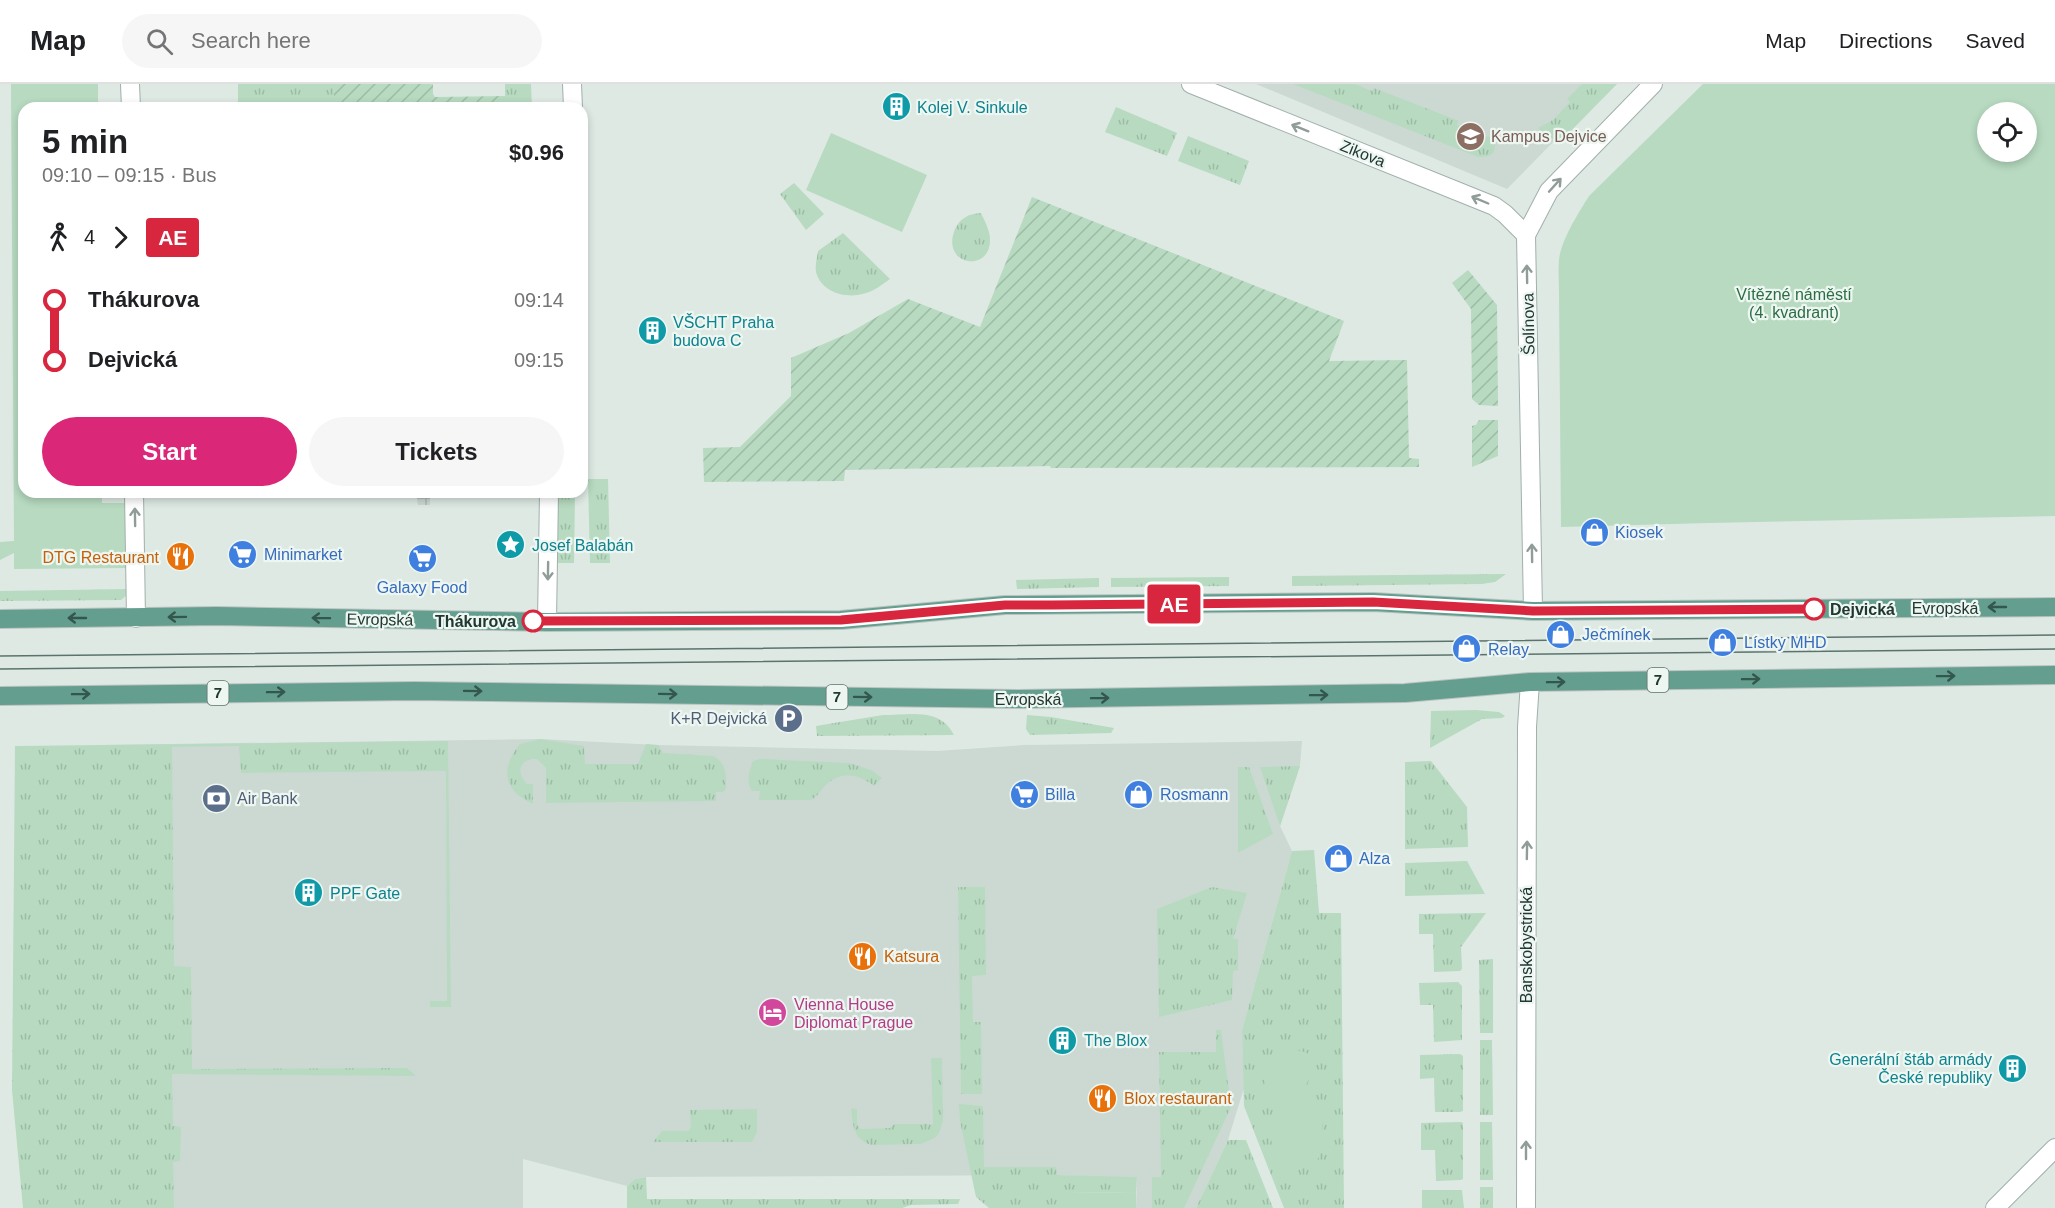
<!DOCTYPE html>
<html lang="en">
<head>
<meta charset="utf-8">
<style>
	body { margin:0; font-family:Helvetica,sans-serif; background:#f6f6f6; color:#202124; height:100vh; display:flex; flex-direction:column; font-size:22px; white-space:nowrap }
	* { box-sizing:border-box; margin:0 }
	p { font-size:20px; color:#757577 }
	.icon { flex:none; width:33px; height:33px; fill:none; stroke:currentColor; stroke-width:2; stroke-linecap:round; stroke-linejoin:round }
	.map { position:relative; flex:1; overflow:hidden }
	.details { position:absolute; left:18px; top:18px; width:570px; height:396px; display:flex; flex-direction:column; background:#fff; border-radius:18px; box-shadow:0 3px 9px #0003 }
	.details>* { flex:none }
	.badge { padding:0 12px; border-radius:4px; font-size:21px; line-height:39px }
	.tools { position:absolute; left:1977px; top:18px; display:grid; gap:12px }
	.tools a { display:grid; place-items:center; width:60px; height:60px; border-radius:50%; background:#fff; box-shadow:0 3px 9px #0003; font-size:30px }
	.map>.badge { position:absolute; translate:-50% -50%; box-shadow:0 0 0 3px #fff }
	.legs { display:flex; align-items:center; gap:9px; height:66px; padding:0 24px; font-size:20px }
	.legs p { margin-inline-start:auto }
	.summary { display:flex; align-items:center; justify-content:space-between; height:102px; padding:0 24px }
	h1 { font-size:33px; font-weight:800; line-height:45px }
	.cta { display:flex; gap:12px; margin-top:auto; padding:12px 24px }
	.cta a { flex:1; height:69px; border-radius:36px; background:#db2777; color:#fff; font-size:24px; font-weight:800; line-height:69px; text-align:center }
	.cta a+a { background:#f6f6f6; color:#202124 }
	ul { padding:0 24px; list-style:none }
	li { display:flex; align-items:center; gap:21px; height:60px; font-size:22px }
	li i { display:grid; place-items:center; width:9px; height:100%; margin:0 8px; background:currentColor }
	li i::after { content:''; width:15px; height:15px; margin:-8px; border:4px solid; border-radius:50%; background:#fff }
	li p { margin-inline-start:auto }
	li:first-child i { background:linear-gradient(#0000 50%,currentColor 0) }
	li:last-child i { background:linear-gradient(currentColor 50%,#0000 0) }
	header { display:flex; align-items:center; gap:36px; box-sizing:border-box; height:84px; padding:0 30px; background:#fff; border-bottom:2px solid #e0e0e0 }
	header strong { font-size:28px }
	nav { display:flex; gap:33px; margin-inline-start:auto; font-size:21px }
	.search { width:420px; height:54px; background:#f6f6f6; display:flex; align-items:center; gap:15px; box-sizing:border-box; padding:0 21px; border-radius:33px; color:#757577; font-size:22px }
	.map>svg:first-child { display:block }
	.built { fill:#ccd9d3 }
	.industrial { fill:url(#industrial-grid) }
	.grass { fill:url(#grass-tufts) }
	.park { fill:#b7dac0; fill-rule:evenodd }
	.garden { fill:url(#garden-furrows) }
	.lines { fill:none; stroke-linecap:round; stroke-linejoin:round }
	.street-casing { stroke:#a1b0ab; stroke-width:20 }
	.primary-casing { stroke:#bcc3c1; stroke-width:20 }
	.street { stroke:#fff; stroke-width:18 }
	.primary { stroke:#639e8e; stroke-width:18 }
	.tram { stroke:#5a746d; stroke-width:1.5 }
	.oneway { stroke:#909c98 }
	.oneway2 { stroke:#34574d }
	.line-1-casing { stroke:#fff; stroke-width:14 }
	.line-1 { stroke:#d7263d; stroke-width:9 }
	.stop-1-dot { fill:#fff; stroke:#d7263d; stroke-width:3 }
	.labels { text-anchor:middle; stroke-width:4.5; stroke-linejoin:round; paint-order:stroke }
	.shield { fill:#eef6f2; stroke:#5e716b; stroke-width:1.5 }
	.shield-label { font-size:15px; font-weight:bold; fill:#203831 }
	.culture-label { font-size:16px; fill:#0d838f; stroke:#eef6f2; text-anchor:start }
	.education-label { font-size:16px; fill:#785e54; stroke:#eef6f2; text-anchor:start }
	.street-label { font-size:16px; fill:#203831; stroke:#eef6f2 }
	.park-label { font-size:16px; fill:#2b6e44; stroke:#eef6f2 }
	.shop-label { font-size:16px; fill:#366cbe; stroke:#eef6f2; text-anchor:start }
	.food-label { font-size:16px; fill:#c56008; stroke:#eef6f2; text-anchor:start }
	.stop-label { font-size:16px; font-weight:bold; fill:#203831; stroke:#eef6f2; text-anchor:start }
	.service-label { font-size:16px; fill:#4e5e75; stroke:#eef6f2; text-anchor:end }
	.hotel-label { font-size:16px; fill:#b23c85; stroke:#eef6f2; text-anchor:start }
</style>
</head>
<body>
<header>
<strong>Map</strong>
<div class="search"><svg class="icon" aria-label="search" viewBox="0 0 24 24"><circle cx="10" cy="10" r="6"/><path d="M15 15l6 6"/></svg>Search here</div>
<nav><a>Map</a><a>Directions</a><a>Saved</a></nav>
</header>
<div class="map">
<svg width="2055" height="1124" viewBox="0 0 2055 1124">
	<defs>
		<pattern id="industrial-grid" width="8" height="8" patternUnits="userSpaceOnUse" patternTransform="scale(1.5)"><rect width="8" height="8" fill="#ccd9d3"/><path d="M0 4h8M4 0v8" fill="none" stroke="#afbbb6"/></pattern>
		<pattern id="grass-tufts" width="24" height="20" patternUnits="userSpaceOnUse" patternTransform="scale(1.5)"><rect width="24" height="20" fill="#b7dac0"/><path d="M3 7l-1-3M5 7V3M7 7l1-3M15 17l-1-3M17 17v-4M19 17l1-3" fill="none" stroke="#9dbca5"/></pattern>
		<pattern id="garden-furrows" width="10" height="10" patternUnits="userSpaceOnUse" patternTransform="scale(1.5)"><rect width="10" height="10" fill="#b7dac0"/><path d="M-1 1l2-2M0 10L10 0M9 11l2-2" fill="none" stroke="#9dbca5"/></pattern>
	</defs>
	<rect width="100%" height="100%" fill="#dee9e4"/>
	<path class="built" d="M1256,0h354l-103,105z
		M540,655l118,6 279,6 88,-6 277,-4 -2,25 -20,60 12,25 -50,179 2,58 -16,52 -32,68h-60l1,-30 -80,-3 -411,2 -11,2 -8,7 -104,-27v49h-419l-5,-463z"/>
	<path class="industrial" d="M366,408h64v13h-12l-1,-7h-7v-5l-44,1z"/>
	<path class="grass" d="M238,0h96v24h-96z
		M505,0h26l1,24h-27z
		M1293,0h62l17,7 2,-3 85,33 -2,4 22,11 17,1c-2,15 0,20 -18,20z
		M1582,0h35l-54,55c-12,2 -18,-2 -25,-11l15,-8 17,-18 -3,-3z
		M1116,23l61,26 -10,23 -62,-24z
		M1188,52l61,25 -9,24 -62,-24z
		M794,99l30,31 -18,16 -26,-36z
		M981,129c4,9 9,17 9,27 0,34 -50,25 -35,-11 6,-12 14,-15 26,-16z
		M843,149l47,46c-7,5 -16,12 -24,14 -17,6 -42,1 -49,-18 -3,-7 0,-16 1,-24z
		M588,395h20l2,84h-20z
		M556,408h19l-1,71h-16z
		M1506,490l-11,8 -13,2 -190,2v-10z
		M1229,493v9l-118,1v-9z
		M1099,494v9l-82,2 -1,-9z
		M129,505l-1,5 -7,6 -121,1v-10z
		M1476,626l23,2 6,4 -3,2 -20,1 -52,29 1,-37z
		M883,631c27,0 57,-8 71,20l-137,1 -1,-10z
		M1027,631l24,2 63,11 -3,5 -81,2 -4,-6z
		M540,655l44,7 1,18h53l8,-20 12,1 5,8 50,3c14,6 13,20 13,33l-3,3h-7v9l-170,2v-35l-9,-9c-17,-1 -22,13 -10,25h6v20c-30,-13 -33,-36 -13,-60z
		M448,657l3,266h-21v-6h17l-1,-230 -205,2 -2,-27 -67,1 2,219 17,1 1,102 215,-1 9,8 -244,-2 1,52 8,1 -1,34 -7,1 1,46h-151l-11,-118 3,-344z
		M760,675l89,4 22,7 11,8 -8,8c-14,-12 -35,-16 -49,0 -5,5 -7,10 -14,14h-52l1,-9h-8c-6,-8 -3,-21 1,-30z
		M1431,677l36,46 1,40 -63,2v-87z
		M1300,682l-20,60 -20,-59z
		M1238,683h11l24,67 -35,19z
		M1314,766l5,63h22l3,295h-60l-40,-102 -2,-76 50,-179z
		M1467,777l18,33 -80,2v-33z
		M958,803h27l1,88 -14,1 1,46h8l1,72h-21z
		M1212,803l35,6 -14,46h5v31l-5,1 -1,29 -73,17 -2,-108z
		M1486,829l-25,34 1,22 -2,2 -26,1 -1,-38h-14v-20z
		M1493,875v74h-13l-1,-73z
		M1458,898l4,4v54l-28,2 -1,-37h-13l-1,-22z
		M1216,946h5l10,77 -47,101h-32v-31h9l-2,-125h57z
		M1480,956h12l1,75h-13z
		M1460,970l3,2v55l-3,1h-25l-1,-34 -14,1v-24z
		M931,974h11l1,63 -4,12 -4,5 -14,6 -50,1c-18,-6 -18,-20 -20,-37l6,1v16l4,4 29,-1 4,-4h39z
		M959,1020l24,2 1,61h72l1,8 80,2 -1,15 -69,1v15h-78l-13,-11 -16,-76z
		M757,1025v23l-5,10h-99l9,-11h26l3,-4 -1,-17z
		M1461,1038l2,1v56l-2,1 -25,1 -1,-31h-14v-27z
		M1480,1038h12l1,58h-13z
		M1228,1056h18l27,68h-77z
		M646,1093l1,22h313l-2,5 -47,1 -9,3h-275v-22l8,-7z
		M1480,1103h13v21h-13z
		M1422,1106h40l2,18h-42z"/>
	<path class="park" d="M11,0h87v24h-74v384h78v11h26l1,65 -115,1v-16l-14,7v-18l14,-1z
		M1703,0h352v432l-346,7 -148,4 -2,-234c0,-11 -1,-23 0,-33 2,-20 20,-48 30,-64zM2026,28v40h-38v-40z
		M831,49l96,42 -25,57 -96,-42z
		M1286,965c9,1 29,2 29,15 0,7 -8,17 -10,24 17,17 18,23 17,46 0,7 1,16 -3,23 -3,6 -9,9 -15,10 -33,7 -38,-34 -30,-57 -17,-18 -9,-41 3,-59z
		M1136,1108v16h-69v-15z"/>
	<path class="garden" d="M334,0h99v10l2,3 70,-1v12h-171z
		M1032,113l312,124 -15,40 78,-1 2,98 10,1v8l-368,1 -1,-2 -205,4 -1,11 -140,1 -1,-34 37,-1 51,-51v-38l58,-25 59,-34 72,28z
		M1468,186l29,35 1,101 -19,-1 -7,-6 -1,-90 -19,-26z
		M1479,336h19v36l-26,11v-41l4,-1z"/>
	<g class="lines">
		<defs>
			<path id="street" d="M130,0l1,24
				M572,0l1,24
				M1191,0l303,122 11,8 21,21
				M134,408l2,126
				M1533,527l-7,-376 23,-44 104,-107
				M547,538l2,-130
				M1526,1124l1,-481 3,-45
				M1995,1124l60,-60"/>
			<path id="primary" d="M0,535l217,-3 330,6 294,-2 164,-15 368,-3 160,9 522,-4
				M0,612l414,-5 604,8 387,-6 125,-11 525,-7"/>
		</defs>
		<use href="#street" class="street-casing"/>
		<use href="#primary" class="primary-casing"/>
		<use href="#street" class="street"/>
		<use href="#primary" class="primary"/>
		<path class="tram" d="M0,572l2055,-21
			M0,585l2055,-20"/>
	</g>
	<defs><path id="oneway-shaft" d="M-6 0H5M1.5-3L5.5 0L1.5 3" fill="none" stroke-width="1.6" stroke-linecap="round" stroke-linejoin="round" transform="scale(1.5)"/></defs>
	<g class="oneway">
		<use href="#oneway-shaft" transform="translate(1300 44) rotate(-158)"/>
		<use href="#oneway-shaft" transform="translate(1555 101) rotate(-48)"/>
		<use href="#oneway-shaft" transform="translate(1480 116) rotate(-157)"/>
		<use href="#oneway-shaft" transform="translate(1527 190) rotate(-91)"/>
		<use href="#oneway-shaft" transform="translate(135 433) rotate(-91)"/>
		<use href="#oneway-shaft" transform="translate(1532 469) rotate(-91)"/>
		<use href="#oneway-shaft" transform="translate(548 487) rotate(91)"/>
		<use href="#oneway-shaft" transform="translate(1527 766) rotate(-89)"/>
		<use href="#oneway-shaft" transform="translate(1526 1066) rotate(-90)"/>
	</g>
	<g class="oneway2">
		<use href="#oneway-shaft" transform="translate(1997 523) rotate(180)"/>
		<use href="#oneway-shaft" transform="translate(177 533) rotate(179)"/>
		<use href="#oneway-shaft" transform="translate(77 534) rotate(180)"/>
		<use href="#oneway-shaft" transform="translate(321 534) rotate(-179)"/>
		<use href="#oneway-shaft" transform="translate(1946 592) rotate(-1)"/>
		<use href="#oneway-shaft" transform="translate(1751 595) rotate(-1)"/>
		<use href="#oneway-shaft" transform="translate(1556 598) rotate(-1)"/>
		<use href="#oneway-shaft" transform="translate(473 607) rotate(1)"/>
		<use href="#oneway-shaft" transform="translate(276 608) rotate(-1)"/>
		<use href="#oneway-shaft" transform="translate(81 610) rotate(-1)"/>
		<use href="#oneway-shaft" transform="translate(668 610) rotate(1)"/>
		<use href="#oneway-shaft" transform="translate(1319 611) rotate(-1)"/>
		<use href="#oneway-shaft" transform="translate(863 613) rotate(1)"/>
		<use href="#oneway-shaft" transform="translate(1100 614) rotate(-1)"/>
	</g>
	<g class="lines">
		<defs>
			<path id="line-1" d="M533,537l308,-1 164,-15h47l321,-3 160,9 281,-2"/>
		</defs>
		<use href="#line-1" class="line-1-casing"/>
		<use href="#line-1" class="line-1"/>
	</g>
	<defs>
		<symbol id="building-disc" viewBox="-11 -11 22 22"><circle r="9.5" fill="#0f9aa8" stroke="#eef6f2"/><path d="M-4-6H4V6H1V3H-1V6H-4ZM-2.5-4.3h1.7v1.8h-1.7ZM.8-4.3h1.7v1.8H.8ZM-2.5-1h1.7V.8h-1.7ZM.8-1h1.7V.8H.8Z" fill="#fff"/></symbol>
		<symbol id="university-disc" viewBox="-11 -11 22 22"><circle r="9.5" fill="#8d6e63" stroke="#eef6f2"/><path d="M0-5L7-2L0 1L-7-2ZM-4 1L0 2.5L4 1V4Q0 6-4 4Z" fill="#fff"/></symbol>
		<symbol id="shop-disc" viewBox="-11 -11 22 22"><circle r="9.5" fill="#3f7fe0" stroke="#eef6f2"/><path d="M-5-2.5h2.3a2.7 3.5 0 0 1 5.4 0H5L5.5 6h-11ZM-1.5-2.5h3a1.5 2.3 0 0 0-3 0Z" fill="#fff"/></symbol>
		<symbol id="sight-disc" viewBox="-11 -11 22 22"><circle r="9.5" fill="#0f9aa8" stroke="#eef6f2"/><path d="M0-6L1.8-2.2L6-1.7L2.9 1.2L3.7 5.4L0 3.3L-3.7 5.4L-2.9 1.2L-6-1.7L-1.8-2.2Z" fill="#fff"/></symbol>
		<symbol id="supermarket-disc" viewBox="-11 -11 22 22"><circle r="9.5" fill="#3f7fe0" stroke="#eef6f2"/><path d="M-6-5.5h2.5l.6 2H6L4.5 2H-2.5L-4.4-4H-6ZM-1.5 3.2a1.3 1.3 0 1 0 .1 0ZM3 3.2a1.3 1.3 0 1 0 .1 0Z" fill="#fff"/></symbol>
		<symbol id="restaurant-disc" viewBox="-11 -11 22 22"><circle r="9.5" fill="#e8710a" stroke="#eef6f2"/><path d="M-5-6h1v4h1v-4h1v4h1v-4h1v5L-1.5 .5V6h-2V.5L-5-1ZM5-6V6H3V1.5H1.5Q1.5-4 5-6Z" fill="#fff"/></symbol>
		<symbol id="parking-disc" viewBox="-11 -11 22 22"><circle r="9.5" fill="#5c6f8a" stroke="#eef6f2"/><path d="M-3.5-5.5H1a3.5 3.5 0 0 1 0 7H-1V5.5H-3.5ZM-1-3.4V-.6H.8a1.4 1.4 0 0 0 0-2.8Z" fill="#fff"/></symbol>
		<symbol id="bank-disc" viewBox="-11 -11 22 22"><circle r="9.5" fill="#5c6f8a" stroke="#eef6f2"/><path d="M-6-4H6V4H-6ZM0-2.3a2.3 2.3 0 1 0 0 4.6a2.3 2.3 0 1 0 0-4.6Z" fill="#fff"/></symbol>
		<symbol id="hotel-disc" viewBox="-11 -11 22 22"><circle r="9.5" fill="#d1479c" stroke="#eef6f2"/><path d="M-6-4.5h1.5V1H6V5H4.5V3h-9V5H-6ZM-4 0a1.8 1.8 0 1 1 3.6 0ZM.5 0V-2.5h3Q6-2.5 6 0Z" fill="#fff"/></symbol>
	</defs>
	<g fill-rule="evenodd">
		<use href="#building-disc" x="880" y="6" width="33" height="33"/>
		<use href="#university-disc" x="1454" y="36" width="33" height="33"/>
		<use href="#building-disc" x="636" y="230" width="33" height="33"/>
		<use href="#shop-disc" x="1578" y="432" width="33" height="33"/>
		<use href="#sight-disc" x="494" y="444" width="33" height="33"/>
		<use href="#supermarket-disc" x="226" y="454" width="33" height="33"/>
		<use href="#restaurant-disc" x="164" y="456" width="33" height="33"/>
		<use href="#supermarket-disc" x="406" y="458" width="33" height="33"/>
		<use href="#shop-disc" x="1544" y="534" width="33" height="33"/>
		<use href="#shop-disc" x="1706" y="542" width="33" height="33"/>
		<use href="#shop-disc" x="1450" y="548" width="33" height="33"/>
		<use href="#parking-disc" x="772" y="618" width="33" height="33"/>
		<use href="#supermarket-disc" x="1008" y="694" width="33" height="33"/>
		<use href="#shop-disc" x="1122" y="694" width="33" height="33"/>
		<use href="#bank-disc" x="200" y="698" width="33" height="33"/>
		<use href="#shop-disc" x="1322" y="758" width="33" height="33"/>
		<use href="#building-disc" x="292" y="792" width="33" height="33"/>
		<use href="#restaurant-disc" x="846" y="856" width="33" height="33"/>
		<use href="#hotel-disc" x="756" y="912" width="33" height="33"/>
		<use href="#building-disc" x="1046" y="940" width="33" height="33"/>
		<use href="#building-disc" x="1996" y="968" width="33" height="33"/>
		<use href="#restaurant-disc" x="1086" y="998" width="33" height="33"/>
	</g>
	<g class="stop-1-dot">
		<circle cx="1814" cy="525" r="10"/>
		<circle cx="533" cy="537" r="10"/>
	</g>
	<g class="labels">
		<g class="shield">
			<rect x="1647.5" y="584" width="21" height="24" rx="4.5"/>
			<rect x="207.5" y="597" width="21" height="24" rx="4.5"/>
			<rect x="826.5" y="601" width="21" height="24" rx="4.5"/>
		</g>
		<g class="shield-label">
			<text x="1658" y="601">7</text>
			<text x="218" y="614">7</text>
			<text x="837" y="618">7</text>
		</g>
		<g class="culture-label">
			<text x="917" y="29">Kolej V. Sinkule</text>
			<text x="673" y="244">VŠCHT Praha<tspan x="673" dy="18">budova C</tspan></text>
			<text x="532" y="467">Josef Balabán</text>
			<text x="330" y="815">PPF Gate</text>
			<text x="1084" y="962">The Blox</text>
			<text x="1992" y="981" text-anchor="end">Generální štáb armády<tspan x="1992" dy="18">České republiky</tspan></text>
		</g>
		<g class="education-label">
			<text x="1491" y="58">Kampus Dejvice</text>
		</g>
		<g class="street-label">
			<text transform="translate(1363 69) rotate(22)" y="6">Zikova</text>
			<text transform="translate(1528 240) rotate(-91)" y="6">Šolínova</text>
			<text x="1945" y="530">Evropská</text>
			<text transform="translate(380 535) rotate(1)" y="6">Evropská</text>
			<text x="1028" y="621">Evropská</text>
			<text transform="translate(1526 861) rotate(-90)" y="6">Banskobystrická</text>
		</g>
		<g class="park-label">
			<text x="1794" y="216">Vítězné náměstí<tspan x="1794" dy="18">(4. kvadrant)</tspan></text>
		</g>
		<g class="shop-label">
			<text x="1615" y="454">Kiosek</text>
			<text x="264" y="476">Minimarket</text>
			<text x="422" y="509" text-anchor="middle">Galaxy Food</text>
			<text x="1582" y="556">Ječmínek</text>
			<text x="1744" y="564">Lístky MHD</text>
			<text x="1488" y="571">Relay</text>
			<text x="1045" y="716">Billa</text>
			<text x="1160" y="716">Rosmann</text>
			<text x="1359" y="780">Alza</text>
		</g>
		<g class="food-label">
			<text x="159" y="479" text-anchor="end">DTG Restaurant</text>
			<text x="884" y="878">Katsura</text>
			<text x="1124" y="1020">Blox restaurant</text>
		</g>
		<g class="stop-label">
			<text x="1830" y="531">Dejvická</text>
			<text x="516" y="543" text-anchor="end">Thákurova</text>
		</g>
		<g class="service-label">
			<text x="767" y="640">K+R Dejvická</text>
			<text x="237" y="720" text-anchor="start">Air Bank</text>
		</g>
		<g class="hotel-label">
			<text x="794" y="926">Vienna House<tspan x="794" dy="18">Diplomat Prague</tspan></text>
		</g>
	</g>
</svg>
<div class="tools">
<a><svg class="icon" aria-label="locate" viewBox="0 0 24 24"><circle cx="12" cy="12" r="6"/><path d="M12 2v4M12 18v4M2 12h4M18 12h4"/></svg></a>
</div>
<b class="badge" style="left:1174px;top:520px;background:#d7263d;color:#fff">AE</b>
<section class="details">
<div class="summary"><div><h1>5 min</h1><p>09:10 – 09:15 · Bus</p></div><b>$0.96</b></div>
<div class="legs"><svg class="icon" aria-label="walk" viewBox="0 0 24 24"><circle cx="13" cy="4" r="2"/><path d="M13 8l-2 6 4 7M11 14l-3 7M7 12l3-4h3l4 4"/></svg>4<svg class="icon" aria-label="forward" viewBox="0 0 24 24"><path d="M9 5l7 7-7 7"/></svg><b class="badge" style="background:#d7263d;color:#fff">AE</b></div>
<ul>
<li><i style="color:#d7263d"></i><b>Thákurova</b><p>09:14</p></li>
<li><i style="color:#d7263d"></i><b>Dejvická</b><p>09:15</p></li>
</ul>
<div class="cta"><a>Start</a><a>Tickets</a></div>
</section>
</div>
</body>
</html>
